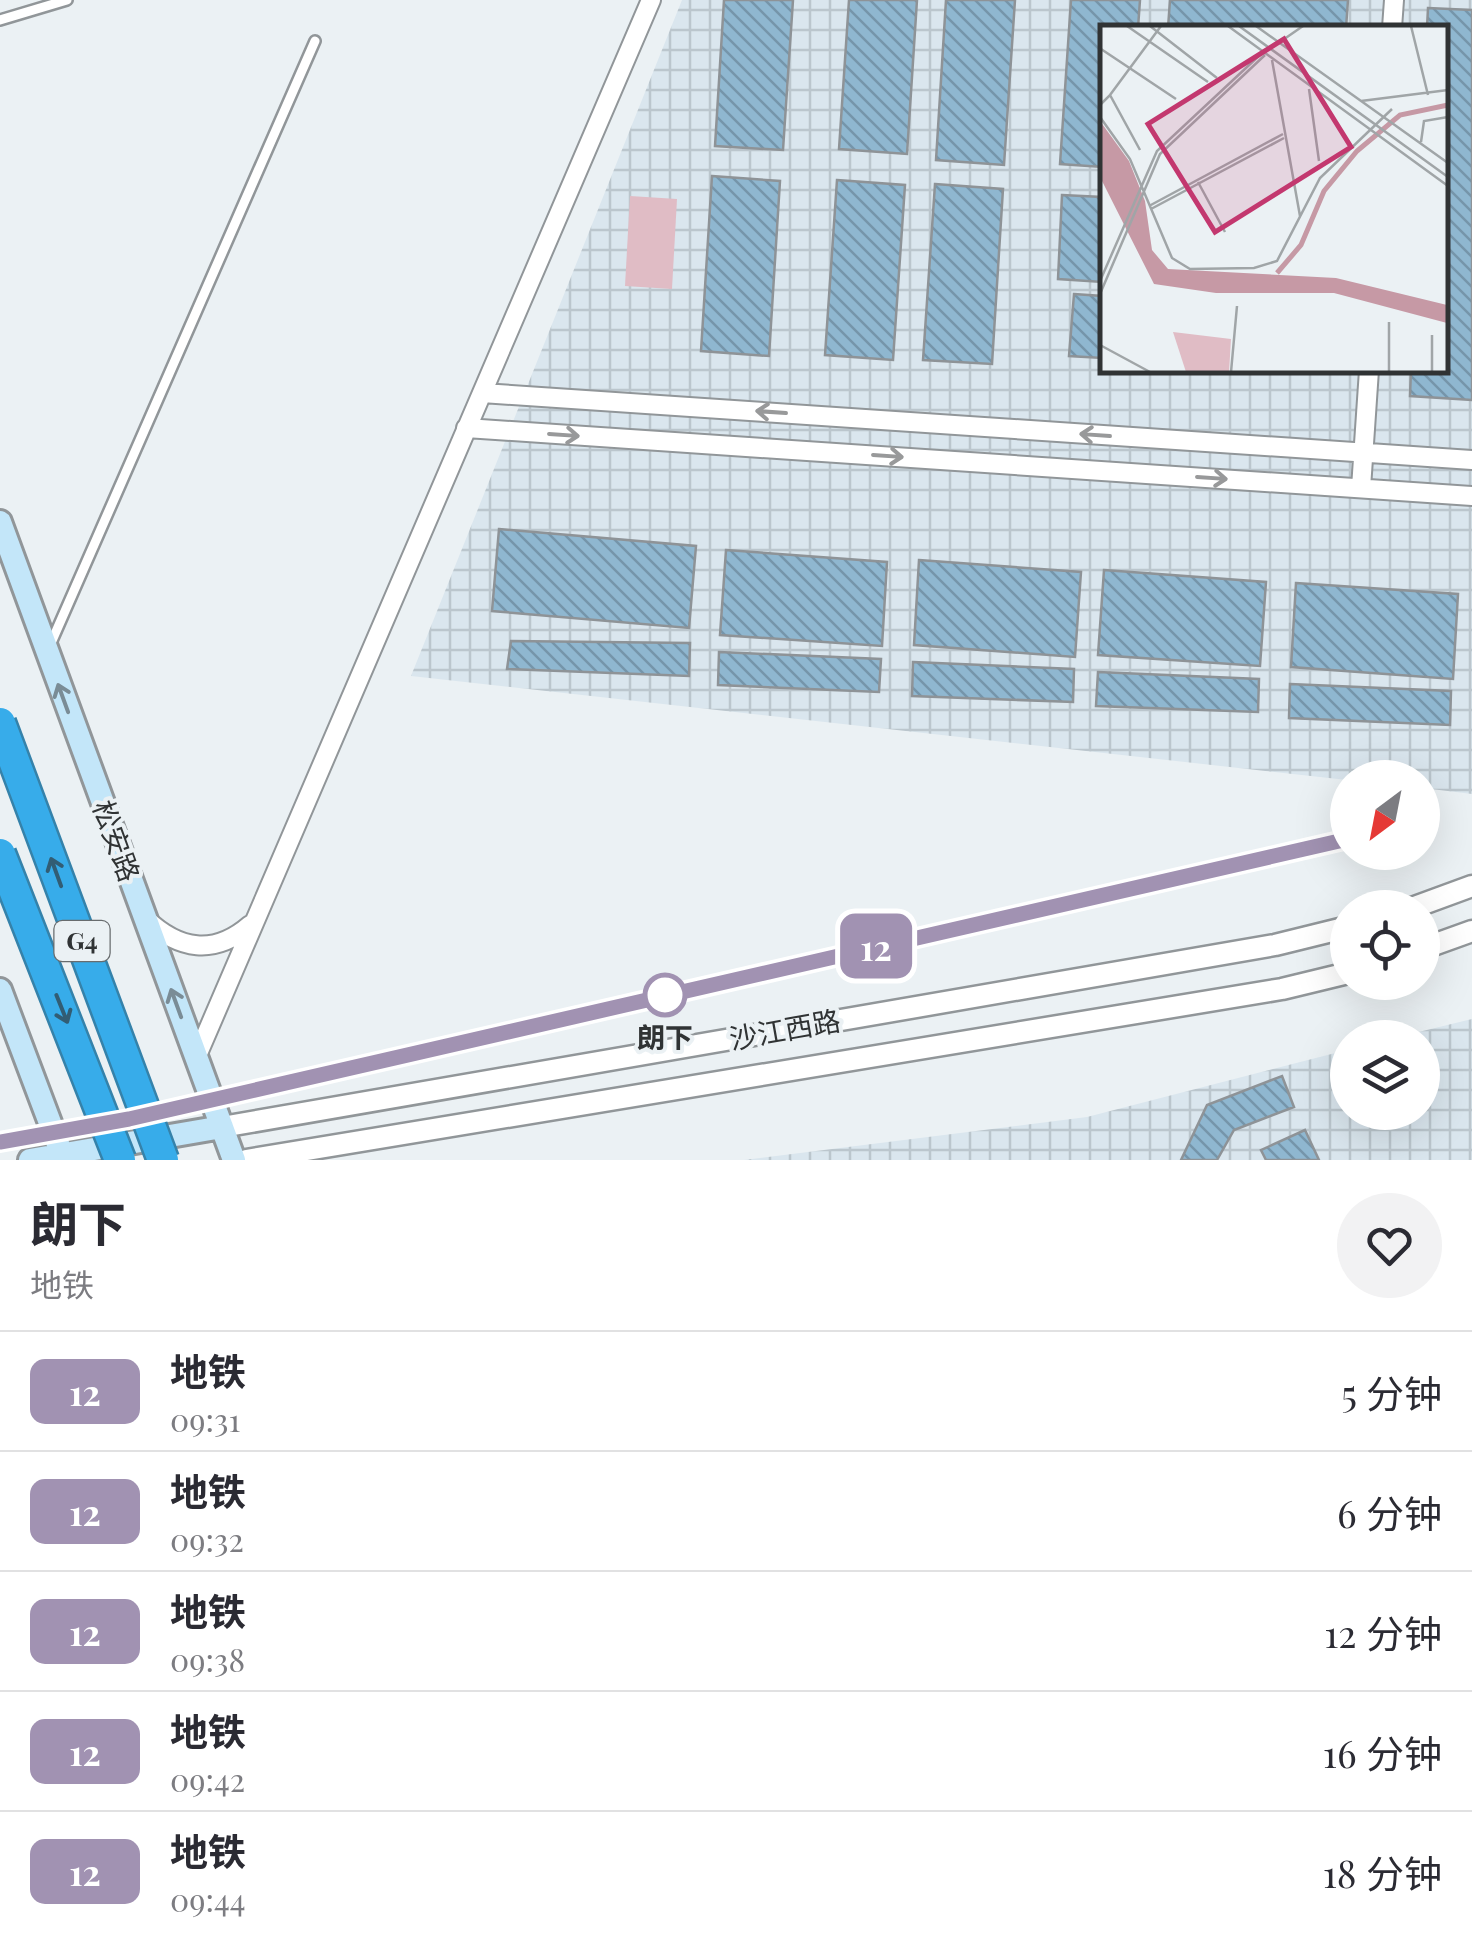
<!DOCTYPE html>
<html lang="zh">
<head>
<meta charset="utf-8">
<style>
	body { margin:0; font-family:"Playfair Display","Noto Sans SC",serif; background:#f2f2f3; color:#2b2b33; height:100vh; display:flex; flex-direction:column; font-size:38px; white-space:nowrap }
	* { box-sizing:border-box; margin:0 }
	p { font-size:32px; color:#7c7c81 }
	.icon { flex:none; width:55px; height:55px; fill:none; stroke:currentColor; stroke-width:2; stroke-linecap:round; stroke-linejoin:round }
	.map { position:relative; height:1160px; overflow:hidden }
	.panel { display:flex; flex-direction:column; background:#fff; flex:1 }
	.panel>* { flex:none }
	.badge { padding:0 20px; border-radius:15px; font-size:35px; line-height:65px }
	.needle { width:65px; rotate:212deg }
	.tools { position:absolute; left:1330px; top:760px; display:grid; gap:20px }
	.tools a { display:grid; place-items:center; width:110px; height:110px; border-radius:50%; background:#fff; box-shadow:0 10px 40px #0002; font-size:50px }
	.map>.badge { position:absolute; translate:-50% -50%; box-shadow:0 0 0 5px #fff }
	.round { display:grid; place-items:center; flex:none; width:105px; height:105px; border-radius:52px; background:#f2f2f3 }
	.headline { display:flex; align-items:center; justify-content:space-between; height:170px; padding:0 30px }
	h1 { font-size:48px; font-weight:700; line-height:75px }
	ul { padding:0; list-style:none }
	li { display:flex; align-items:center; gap:30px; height:120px; padding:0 30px; border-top:2px solid #e1e1e2 }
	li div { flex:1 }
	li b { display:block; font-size:38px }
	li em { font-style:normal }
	li .badge { min-width:110px; font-weight:700; text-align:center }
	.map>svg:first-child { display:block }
	.industrial { fill:url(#industrial-grid); fill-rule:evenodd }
	.pitch { fill:#e0bcc5 }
	.building { fill:url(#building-back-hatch); stroke:#8e9397; stroke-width:2.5 }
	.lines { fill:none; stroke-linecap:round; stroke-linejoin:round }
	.service-casing { stroke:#919699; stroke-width:14 }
	.minor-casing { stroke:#919699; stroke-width:22 }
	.tertiary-casing { stroke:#919699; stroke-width:25 }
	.secondary-casing { stroke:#919699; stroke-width:28 }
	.service { stroke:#fff; stroke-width:9 }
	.minor { stroke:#fff; stroke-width:18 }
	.tertiary { stroke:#fff; stroke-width:20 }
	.secondary { stroke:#c3e6f9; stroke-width:22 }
	.motorway-bridge-casing { stroke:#3582aa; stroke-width:35; stroke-linecap:butt }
	.motorway-bridge { stroke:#37acea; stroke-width:30 }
	.oneway { stroke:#98999a }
	.oneway2 { stroke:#7a8c96 }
	.oneway3 { stroke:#325d74 }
	.line-casing { stroke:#fff; stroke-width:22 }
	.line { stroke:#a192b2; stroke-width:15 }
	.stop-dot { fill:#fff; stroke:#a192b2; stroke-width:5 }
	.labels { text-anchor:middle; stroke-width:8; stroke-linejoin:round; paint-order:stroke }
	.shield { fill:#ebf1f4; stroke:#686c6e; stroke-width:2.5 }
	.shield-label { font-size:25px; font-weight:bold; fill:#303334 }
	.street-label { font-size:28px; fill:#303334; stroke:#ebf1f4 }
	.stop-label { font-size:28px; font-weight:bold; fill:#303334; stroke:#ebf1f4 }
	.inset-river { fill:none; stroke:#c699a5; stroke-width:5 }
	.inset-road { fill:none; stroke:#a0a5a7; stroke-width:2.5 }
	.view { fill:#c3386f; fill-opacity:0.15; stroke:#c3386f; stroke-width:5 }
	.inset-edge { fill:none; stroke:#303334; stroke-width:5 }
</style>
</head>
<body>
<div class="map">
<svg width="1472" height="1160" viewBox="0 0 1472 1160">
	<defs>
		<pattern id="industrial-grid" width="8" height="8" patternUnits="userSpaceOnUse" patternTransform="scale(2.5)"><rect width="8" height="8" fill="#dae6ee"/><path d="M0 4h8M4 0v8" fill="none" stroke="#bbc6cd"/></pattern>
		<pattern id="building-back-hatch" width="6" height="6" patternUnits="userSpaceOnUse" patternTransform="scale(2.5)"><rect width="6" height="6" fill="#8fb7d0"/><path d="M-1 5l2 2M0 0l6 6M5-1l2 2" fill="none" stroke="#7595aa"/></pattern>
	</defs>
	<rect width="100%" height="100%" fill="#ebf1f4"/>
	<path class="industrial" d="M682,0h790v794l-49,-6 -1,-10 -75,2 -936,-104zM1102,28h342v342h-342z
		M1472,1019v141h-728l343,-43 260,-67 1,62h74v-74l-24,-1z"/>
	<path class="pitch" d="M630,196l47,3 -5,90 -47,-3z"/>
	<path class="building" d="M724,0h69l-10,150 -68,-4z
		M849,0h68l-10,154 -68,-5z
		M946,0h69l-11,165 -68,-5z
		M1071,0h69l-2,28h-36v139l-42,-3z
		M1170,0h178l-2,28h-178z
		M1428,8l44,2v390l-62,-4 1,-26h33v-342h-17z
		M712,176l68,5 -11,175 -68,-5z
		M837,180l68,5 -12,175 -68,-5z
		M935,184l68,5 -11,175 -69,-4z
		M1062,195l40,2v85l-44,-3z
		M1074,294l28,2v62l-33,-2z
		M499,529l197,17 -7,82 -197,-17z
		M726,550l161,12 -5,84 -162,-11z
		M919,560l162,12 -6,85 -161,-12z
		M1104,570l162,12 -6,84 -162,-11z
		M1296,583l162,11 -5,85 -162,-12z
		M511,641l179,2 -1,33 -182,-7z
		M719,652l162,7 -2,33 -161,-7z
		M913,662l161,7 -1,33 -161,-6z
		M1098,672l161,7 -1,33 -162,-6z
		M1290,684l161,7 -1,34 -161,-7z
		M1282,1076l12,31 -60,23 -17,30h-36l26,-55z
		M1305,1130l14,30h-53l-5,-10z"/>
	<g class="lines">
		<defs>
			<path id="service" d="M0,20l67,-20
				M51,643l264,-602"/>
			<path id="minor" d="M1392,28l2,-28
				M482,393l990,67
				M466,428l1006,68
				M1361,488l8,-118
				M146,919c33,31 68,37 104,6
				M196,1058l455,-1058"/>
			<path id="tertiary" d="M1412,908l60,-22
				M1422,949l50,-18
				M222,1127l1053,-182 73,-18
				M246,1160l1036,-171 66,-16"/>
			<path id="secondary" d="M0,522l234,638
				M0,990l64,170
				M30,1160l192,-33"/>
		</defs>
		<use href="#service" class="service-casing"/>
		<use href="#minor" class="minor-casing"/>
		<use href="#tertiary" class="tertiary-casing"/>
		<use href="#secondary" class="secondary-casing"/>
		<use href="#service" class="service"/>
		<use href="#minor" class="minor"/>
		<use href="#tertiary" class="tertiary"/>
		<use href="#secondary" class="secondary"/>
		<defs>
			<path id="motorway-bridge" d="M0,723l163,437
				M0,854l120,306"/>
		</defs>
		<use href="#motorway-bridge" class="motorway-bridge-casing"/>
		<use href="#motorway-bridge" class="motorway-bridge"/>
	</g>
	<defs><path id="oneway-shaft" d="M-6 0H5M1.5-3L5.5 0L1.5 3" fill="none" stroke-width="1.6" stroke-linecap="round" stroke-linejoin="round" transform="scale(2.5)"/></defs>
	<g class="oneway">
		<use href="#oneway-shaft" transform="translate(771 412) rotate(-176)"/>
		<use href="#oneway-shaft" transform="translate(564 435) rotate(4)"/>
		<use href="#oneway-shaft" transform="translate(1095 435) rotate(-176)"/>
		<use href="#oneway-shaft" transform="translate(888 456) rotate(4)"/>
		<use href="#oneway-shaft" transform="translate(1212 478) rotate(4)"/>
	</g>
	<g class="oneway2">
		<use href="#oneway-shaft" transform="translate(63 698) rotate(-110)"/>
		<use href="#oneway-shaft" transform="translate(176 1003) rotate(-110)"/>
	</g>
	<g class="oneway3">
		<use href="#oneway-shaft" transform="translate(56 872) rotate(-110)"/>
		<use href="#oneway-shaft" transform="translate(62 1009) rotate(68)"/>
	</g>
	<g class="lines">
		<defs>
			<path id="line" d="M0,1142l129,-23 1219,-280"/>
		</defs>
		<use href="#line" class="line-casing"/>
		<use href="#line" class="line"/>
	</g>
	<circle class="stop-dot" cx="665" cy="995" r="20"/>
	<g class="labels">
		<rect class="shield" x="54.5" y="921" width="55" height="40" rx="8"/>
		<g class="shield-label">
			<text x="82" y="950">G4</text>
		</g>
		<g class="street-label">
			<text transform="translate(116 841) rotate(70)" y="10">松安路</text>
			<text transform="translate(785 1030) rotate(-10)" y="10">沙江西路</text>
		</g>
		<g class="stop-label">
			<text x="665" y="1048">朗下</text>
		</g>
	</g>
	<g transform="translate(1100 25)">
		<rect width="348" height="348" fill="#ebf1f4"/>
		<path d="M73,307l58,7 -2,33h-43z" fill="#e0bcc5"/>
		<path d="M0,96l29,40 16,40 7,49 16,19 168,9 111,27v18l-113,-30h-118l-62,-9 -54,-107z" fill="#c699a5"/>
		<path class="inset-river" d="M177,248l24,-28 23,-54 33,-40 43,-36 48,-10"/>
		<path class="inset-road" d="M27,1l81,56M50,1l67,52M128,1l220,160M139,1l209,151M156,1l192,137M311,1l17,69M177,19l26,-18M1,24l75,50M172,35l28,156M209,64l10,72M10,70l51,-69M261,76l87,-11M0,80l10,-10 30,55M0,92l30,42 42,99 18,11 64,-1 23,-7 43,-83 72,-69M321,117l3,-21 24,-4M98,157l27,50M49,181l134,-72M51,184l133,-71M0,256l57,-130 105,-98M0,269l60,-140 105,-99M289,297v50M332,310v37M0,320l50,27M131,347l6,-66"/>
		<path class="view" d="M184,14l67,108 -136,85 -67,-108z"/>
		<rect width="348" height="348" class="inset-edge"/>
	</g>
</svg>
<div class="tools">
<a><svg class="needle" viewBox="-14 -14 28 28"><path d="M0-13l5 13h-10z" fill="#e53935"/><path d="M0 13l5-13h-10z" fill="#7c7c81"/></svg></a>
<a><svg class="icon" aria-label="locate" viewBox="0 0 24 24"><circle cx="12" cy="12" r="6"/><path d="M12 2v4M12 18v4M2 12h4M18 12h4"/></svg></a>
<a><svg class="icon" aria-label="layers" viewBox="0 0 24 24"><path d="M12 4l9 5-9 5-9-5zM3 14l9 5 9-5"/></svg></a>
</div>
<b class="badge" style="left:876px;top:946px;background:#a192b2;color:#fff">12</b>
</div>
<section class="panel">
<div class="headline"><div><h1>朗下</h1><p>地铁</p></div><a class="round"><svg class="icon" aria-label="heart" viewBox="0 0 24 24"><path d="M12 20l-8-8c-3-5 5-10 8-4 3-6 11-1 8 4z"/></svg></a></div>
<ul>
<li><span class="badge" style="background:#a192b2;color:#fff">12</span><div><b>地铁</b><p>09:31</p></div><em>5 分钟</em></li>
<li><span class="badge" style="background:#a192b2;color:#fff">12</span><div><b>地铁</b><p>09:32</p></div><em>6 分钟</em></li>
<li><span class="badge" style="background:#a192b2;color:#fff">12</span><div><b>地铁</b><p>09:38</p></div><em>12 分钟</em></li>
<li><span class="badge" style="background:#a192b2;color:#fff">12</span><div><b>地铁</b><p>09:42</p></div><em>16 分钟</em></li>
<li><span class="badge" style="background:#a192b2;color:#fff">12</span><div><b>地铁</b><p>09:44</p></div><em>18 分钟</em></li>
</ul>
</section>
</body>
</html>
